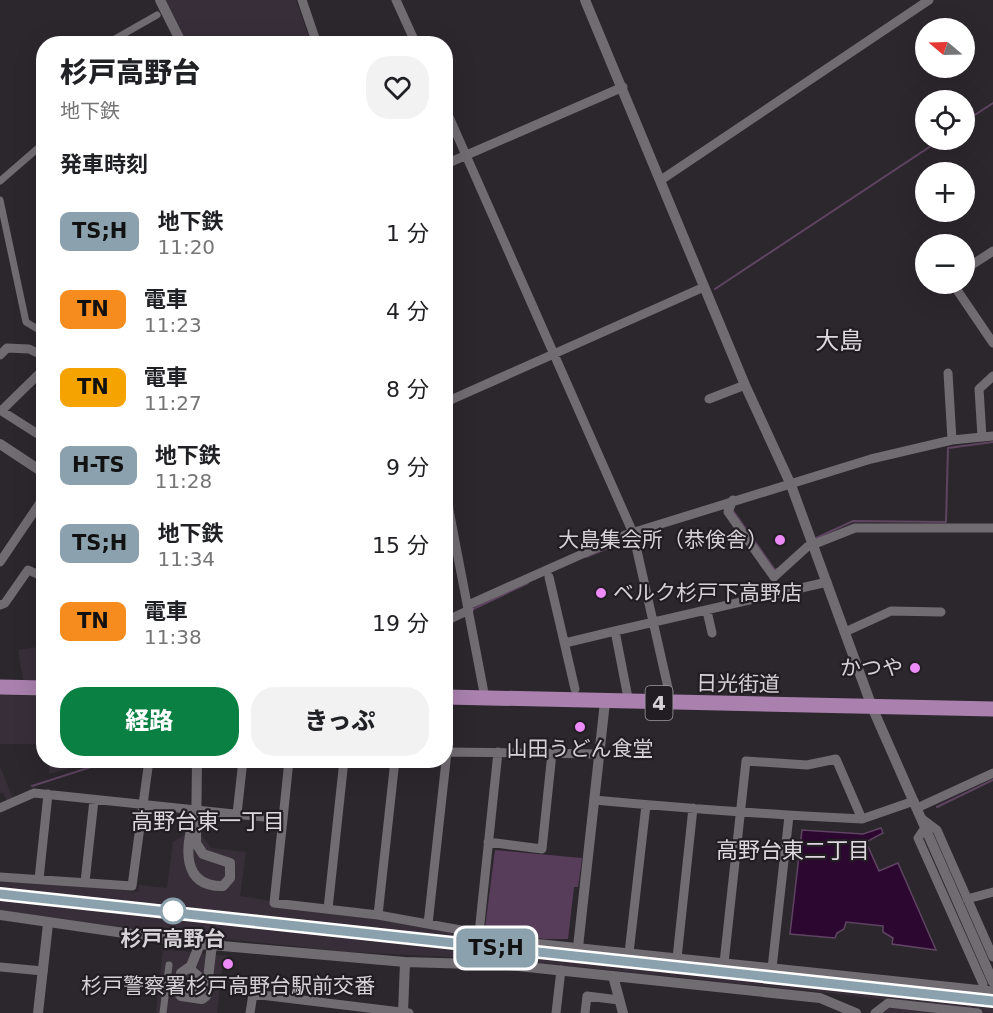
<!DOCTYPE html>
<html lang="ja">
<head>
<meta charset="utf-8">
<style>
	body { margin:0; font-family:"DejaVu Sans","Noto Sans JP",sans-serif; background:#f2f2f2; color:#202124; height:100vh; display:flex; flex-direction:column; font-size:22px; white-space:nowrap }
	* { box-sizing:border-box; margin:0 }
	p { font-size:20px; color:#757577 }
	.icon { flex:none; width:33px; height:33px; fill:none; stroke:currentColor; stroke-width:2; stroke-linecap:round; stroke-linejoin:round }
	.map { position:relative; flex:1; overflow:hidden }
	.sheet { position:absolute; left:36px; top:36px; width:417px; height:732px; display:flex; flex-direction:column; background:#fff; border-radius:24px; box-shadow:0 6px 24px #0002 }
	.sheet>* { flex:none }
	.badge { padding:0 12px; border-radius:9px; font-size:21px; line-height:39px }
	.needle { width:39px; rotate:289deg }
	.tools { position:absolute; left:915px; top:18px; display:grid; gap:12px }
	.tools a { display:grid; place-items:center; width:60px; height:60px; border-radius:50%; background:#fff; box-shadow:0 6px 24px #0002; font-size:30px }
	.map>.badge { position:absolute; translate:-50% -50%; box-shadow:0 0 0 3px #fff }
	h2 { padding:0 24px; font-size:22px; line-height:54px }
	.round { display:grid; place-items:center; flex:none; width:63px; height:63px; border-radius:24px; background:#f2f2f2 }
	.headline { display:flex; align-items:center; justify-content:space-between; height:102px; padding:0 24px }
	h1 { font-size:28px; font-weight:800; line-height:45px }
	.cta { display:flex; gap:12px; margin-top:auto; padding:12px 24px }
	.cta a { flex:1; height:69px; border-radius:24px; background:#0b8043; color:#fff; font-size:24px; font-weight:800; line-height:69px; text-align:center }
	.cta a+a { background:#f2f2f2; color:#202124 }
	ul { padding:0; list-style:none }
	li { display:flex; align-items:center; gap:18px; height:78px; padding:0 24px }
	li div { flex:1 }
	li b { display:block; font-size:22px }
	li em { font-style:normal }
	li .badge { min-width:66px; font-weight:700; text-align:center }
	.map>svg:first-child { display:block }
	.built { fill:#382e39 }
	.green { fill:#583d5b }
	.water { fill:#2c0730; stroke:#5f4462; stroke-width:1.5 }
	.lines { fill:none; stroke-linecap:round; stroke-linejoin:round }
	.stream { stroke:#5f4462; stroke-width:2 }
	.pedestrian { stroke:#716b72; stroke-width:7 }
	.minor { stroke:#716b72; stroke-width:9 }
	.tertiary { stroke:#716b72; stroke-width:10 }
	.trunk { stroke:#a980ae; stroke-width:15 }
	.rail { stroke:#817d82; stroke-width:2; stroke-dasharray:9 4.5; stroke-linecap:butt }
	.line-casing { stroke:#fff; stroke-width:14 }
	.line { stroke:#8ba2ae; stroke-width:9 }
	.poi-dot { fill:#ed8cf9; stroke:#221d23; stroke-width:2 }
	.stop-dot { fill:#fff; stroke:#8ba2ae; stroke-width:3 }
	.labels { text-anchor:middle; stroke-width:4.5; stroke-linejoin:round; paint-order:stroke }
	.shield { fill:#221d23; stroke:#9f9ba0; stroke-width:1.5 }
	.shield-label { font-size:20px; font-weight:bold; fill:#d5d1d5 }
	.poi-label { font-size:21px; fill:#d5d1d5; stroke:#221d23; text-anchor:end }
	.street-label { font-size:21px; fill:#d5d1d5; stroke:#221d23 }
	.stop-label { font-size:21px; font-weight:bold; fill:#d5d1d5; stroke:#221d23 }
	.neighbourhood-label { font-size:22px; fill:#ded7df; stroke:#221d23 }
	.quarter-label { font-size:24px; fill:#ded7df; stroke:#221d23 }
</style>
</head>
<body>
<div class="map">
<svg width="993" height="1013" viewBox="0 0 993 1013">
	<rect width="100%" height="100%" fill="#2c272d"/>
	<path class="built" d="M165,0h131l15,43h-124z
		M43,646v35l-20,-1 -5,-30z
		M0,695l43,1v48h-43z
		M49,761v-1l49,1 -49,13z
		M0,766l13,33 -6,2 -4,-9 -3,2z
		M184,835l19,2 8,11 35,4 -6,44 355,56 398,43v18l-164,-20 -317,-33 -162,-8 -223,-23 -127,-18v-29l76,3 62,7 1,-7 28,3 6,-46z
		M163,949l65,7 -5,4 -6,53h-61z
		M888,1008l54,5h-61z"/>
	<path class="green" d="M495,850l87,8 -4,29h-4l-6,52h-24l-59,-11z"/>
	<path class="water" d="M881,828l2,5 -17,9 13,29 19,-8 38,87 -44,-6 1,-6 -10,-6v-6l-37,-4 -2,7 -7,4 -2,5 -45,-4 12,-104 61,4z"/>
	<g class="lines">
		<path class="stream" d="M964,122l29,-19
			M715,289l225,-149
			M731,508l44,62 2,-1
			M814,539l39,-18 93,1 2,-74 45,-6
			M586,557l44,-18
			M471,610l57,-27
			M32,786l81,-26
			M937,807l56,-27"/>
		<path class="pedestrian" d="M106,44l51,-29
			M0,181l44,-38
			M0,200l26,122 18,11
			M163,1013l6,-48"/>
		<path class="minor" d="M302,0l15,44
			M396,0l20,44
			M446,110l187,423 36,159
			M446,164l177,-77
			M661,180l268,-180
			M964,270l29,-19
			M953,284l40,59
			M0,355l7,-7 22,1 15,7
			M948,373l4,67
			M709,399l36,-14
			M446,402l258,-115
			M0,410l44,28
			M1,411l43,-42
			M982,437l-3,-48 14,-13
			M446,477l3,33 36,188
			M733,500l-5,12 46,65 33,-30 48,-19h138
			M0,562l44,-65
			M549,577l26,112
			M0,605l5,-2 23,-33 16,7
			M468,605l157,-70 246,-76 81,-19 41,-4
			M707,611l5,22
			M446,621l23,-11
			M845,632l46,-21 50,1
			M565,643l50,-12
			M629,703l-14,-72 212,-49
			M446,752l153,2
			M594,800c89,8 179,15 268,19l-26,-60 -29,6 -61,-4 -22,202
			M0,808l34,-15 249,26 -9,84 104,12 155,28 460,48
			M917,808l76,-35
			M237,814l6,-54
			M921,818l16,12 56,127
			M283,819l6,-59
			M862,819l52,-18
			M925,828l-7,10 65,146v7
			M488,842l54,7 10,-96
			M0,877l132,9 17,-126
			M39,879l9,-85
			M85,882l9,-82
			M967,899l26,-7
			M328,909l16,-149
			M378,915l17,-155
			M428,924l19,-172
			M479,933l19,-181
			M629,953l17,-148
			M677,958l16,-150
			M0,967l43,4
			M772,968l17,-152
			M179,985l18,6 4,-2 1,-10 -13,-11
			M250,1013l3,-19 156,19
			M556,1013l5,-43
			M585,1013l2,-17 32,4
			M875,1013l13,-10 90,10"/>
		<path class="tertiary" d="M160,0l22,44
			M585,0l160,385 46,100 81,222 121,275
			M0,444l44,29
			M195,816c-10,30 -14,71 28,70l7,-8v-15l-27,-9 -7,-11 1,-83
			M0,915l200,29 205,18 103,3 312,33 36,15
			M200,944l-9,22 -10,7 -3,19 3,4 21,3 4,-3 6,-52
			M578,947l27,-245
			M613,976l10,37
			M38,1013l10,-89
			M403,1013l2,-51"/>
		<path class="trunk" d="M0,687l44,1
			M446,697l547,12"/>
		<path class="rail" d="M0,894l993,107"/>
	</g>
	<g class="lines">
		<defs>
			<path id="line" d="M0,894l993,107"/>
		</defs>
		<use href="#line" class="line-casing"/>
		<use href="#line" class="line"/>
	</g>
	<g class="poi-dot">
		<circle cx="780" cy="540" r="6"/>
		<circle cx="601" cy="593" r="6"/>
		<circle cx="915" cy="668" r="6"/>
		<circle cx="580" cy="727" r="6"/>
		<circle cx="228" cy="964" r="6"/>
	</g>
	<circle class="stop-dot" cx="173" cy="911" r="12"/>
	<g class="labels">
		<rect class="shield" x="645.5" y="686" width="27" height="34" rx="4.5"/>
		<g class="shield-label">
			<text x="659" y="710">4</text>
		</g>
		<g class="poi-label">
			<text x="768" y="547">大島集会所（恭倹舎）</text>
			<text x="613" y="600" text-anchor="start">ベルク杉戸下高野店</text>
			<text x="903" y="675">かつや</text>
			<text x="580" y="756" text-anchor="middle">山田うどん食堂</text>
			<text x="228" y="993" text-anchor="middle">杉戸警察署杉戸高野台駅前交番</text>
		</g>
		<g class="street-label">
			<text transform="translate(738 684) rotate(1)" y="7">日光街道</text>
		</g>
		<g class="stop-label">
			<text x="173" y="946">杉戸高野台</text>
		</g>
		<g class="neighbourhood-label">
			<text x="208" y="829">高野台東一丁目</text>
			<text x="793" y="858">高野台東二丁目</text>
		</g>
		<g class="quarter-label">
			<text x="839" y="349">大島</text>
		</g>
	</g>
</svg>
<div class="tools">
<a><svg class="needle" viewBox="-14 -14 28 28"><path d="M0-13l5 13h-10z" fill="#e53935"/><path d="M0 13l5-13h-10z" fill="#757577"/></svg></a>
<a><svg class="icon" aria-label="locate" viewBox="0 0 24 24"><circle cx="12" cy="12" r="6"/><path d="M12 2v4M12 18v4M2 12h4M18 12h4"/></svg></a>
<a>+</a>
<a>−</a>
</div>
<b class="badge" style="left:496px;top:948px;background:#8ba2ae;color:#111">TS;H</b>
<section class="sheet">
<div class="headline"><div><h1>杉戸高野台</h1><p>地下鉄</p></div><a class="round"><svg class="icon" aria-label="heart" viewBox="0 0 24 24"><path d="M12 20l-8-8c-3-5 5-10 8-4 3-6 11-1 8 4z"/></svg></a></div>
<h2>発車時刻</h2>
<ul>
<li><span class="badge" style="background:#8ba2ae;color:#111">TS;H</span><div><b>地下鉄</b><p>11:20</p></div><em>1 分</em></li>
<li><span class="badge" style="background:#f68b1e;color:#111">TN</span><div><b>電車</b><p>11:23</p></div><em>4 分</em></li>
<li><span class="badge" style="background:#f5a300;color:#111">TN</span><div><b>電車</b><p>11:27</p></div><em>8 分</em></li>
<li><span class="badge" style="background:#8ba2ae;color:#111">H-TS</span><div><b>地下鉄</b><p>11:28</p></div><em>9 分</em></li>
<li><span class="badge" style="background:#8ba2ae;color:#111">TS;H</span><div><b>地下鉄</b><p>11:34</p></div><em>15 分</em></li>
<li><span class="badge" style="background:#f68b1e;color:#111">TN</span><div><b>電車</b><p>11:38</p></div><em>19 分</em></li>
</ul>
<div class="cta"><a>経路</a><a>きっぷ</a></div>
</section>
</div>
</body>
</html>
